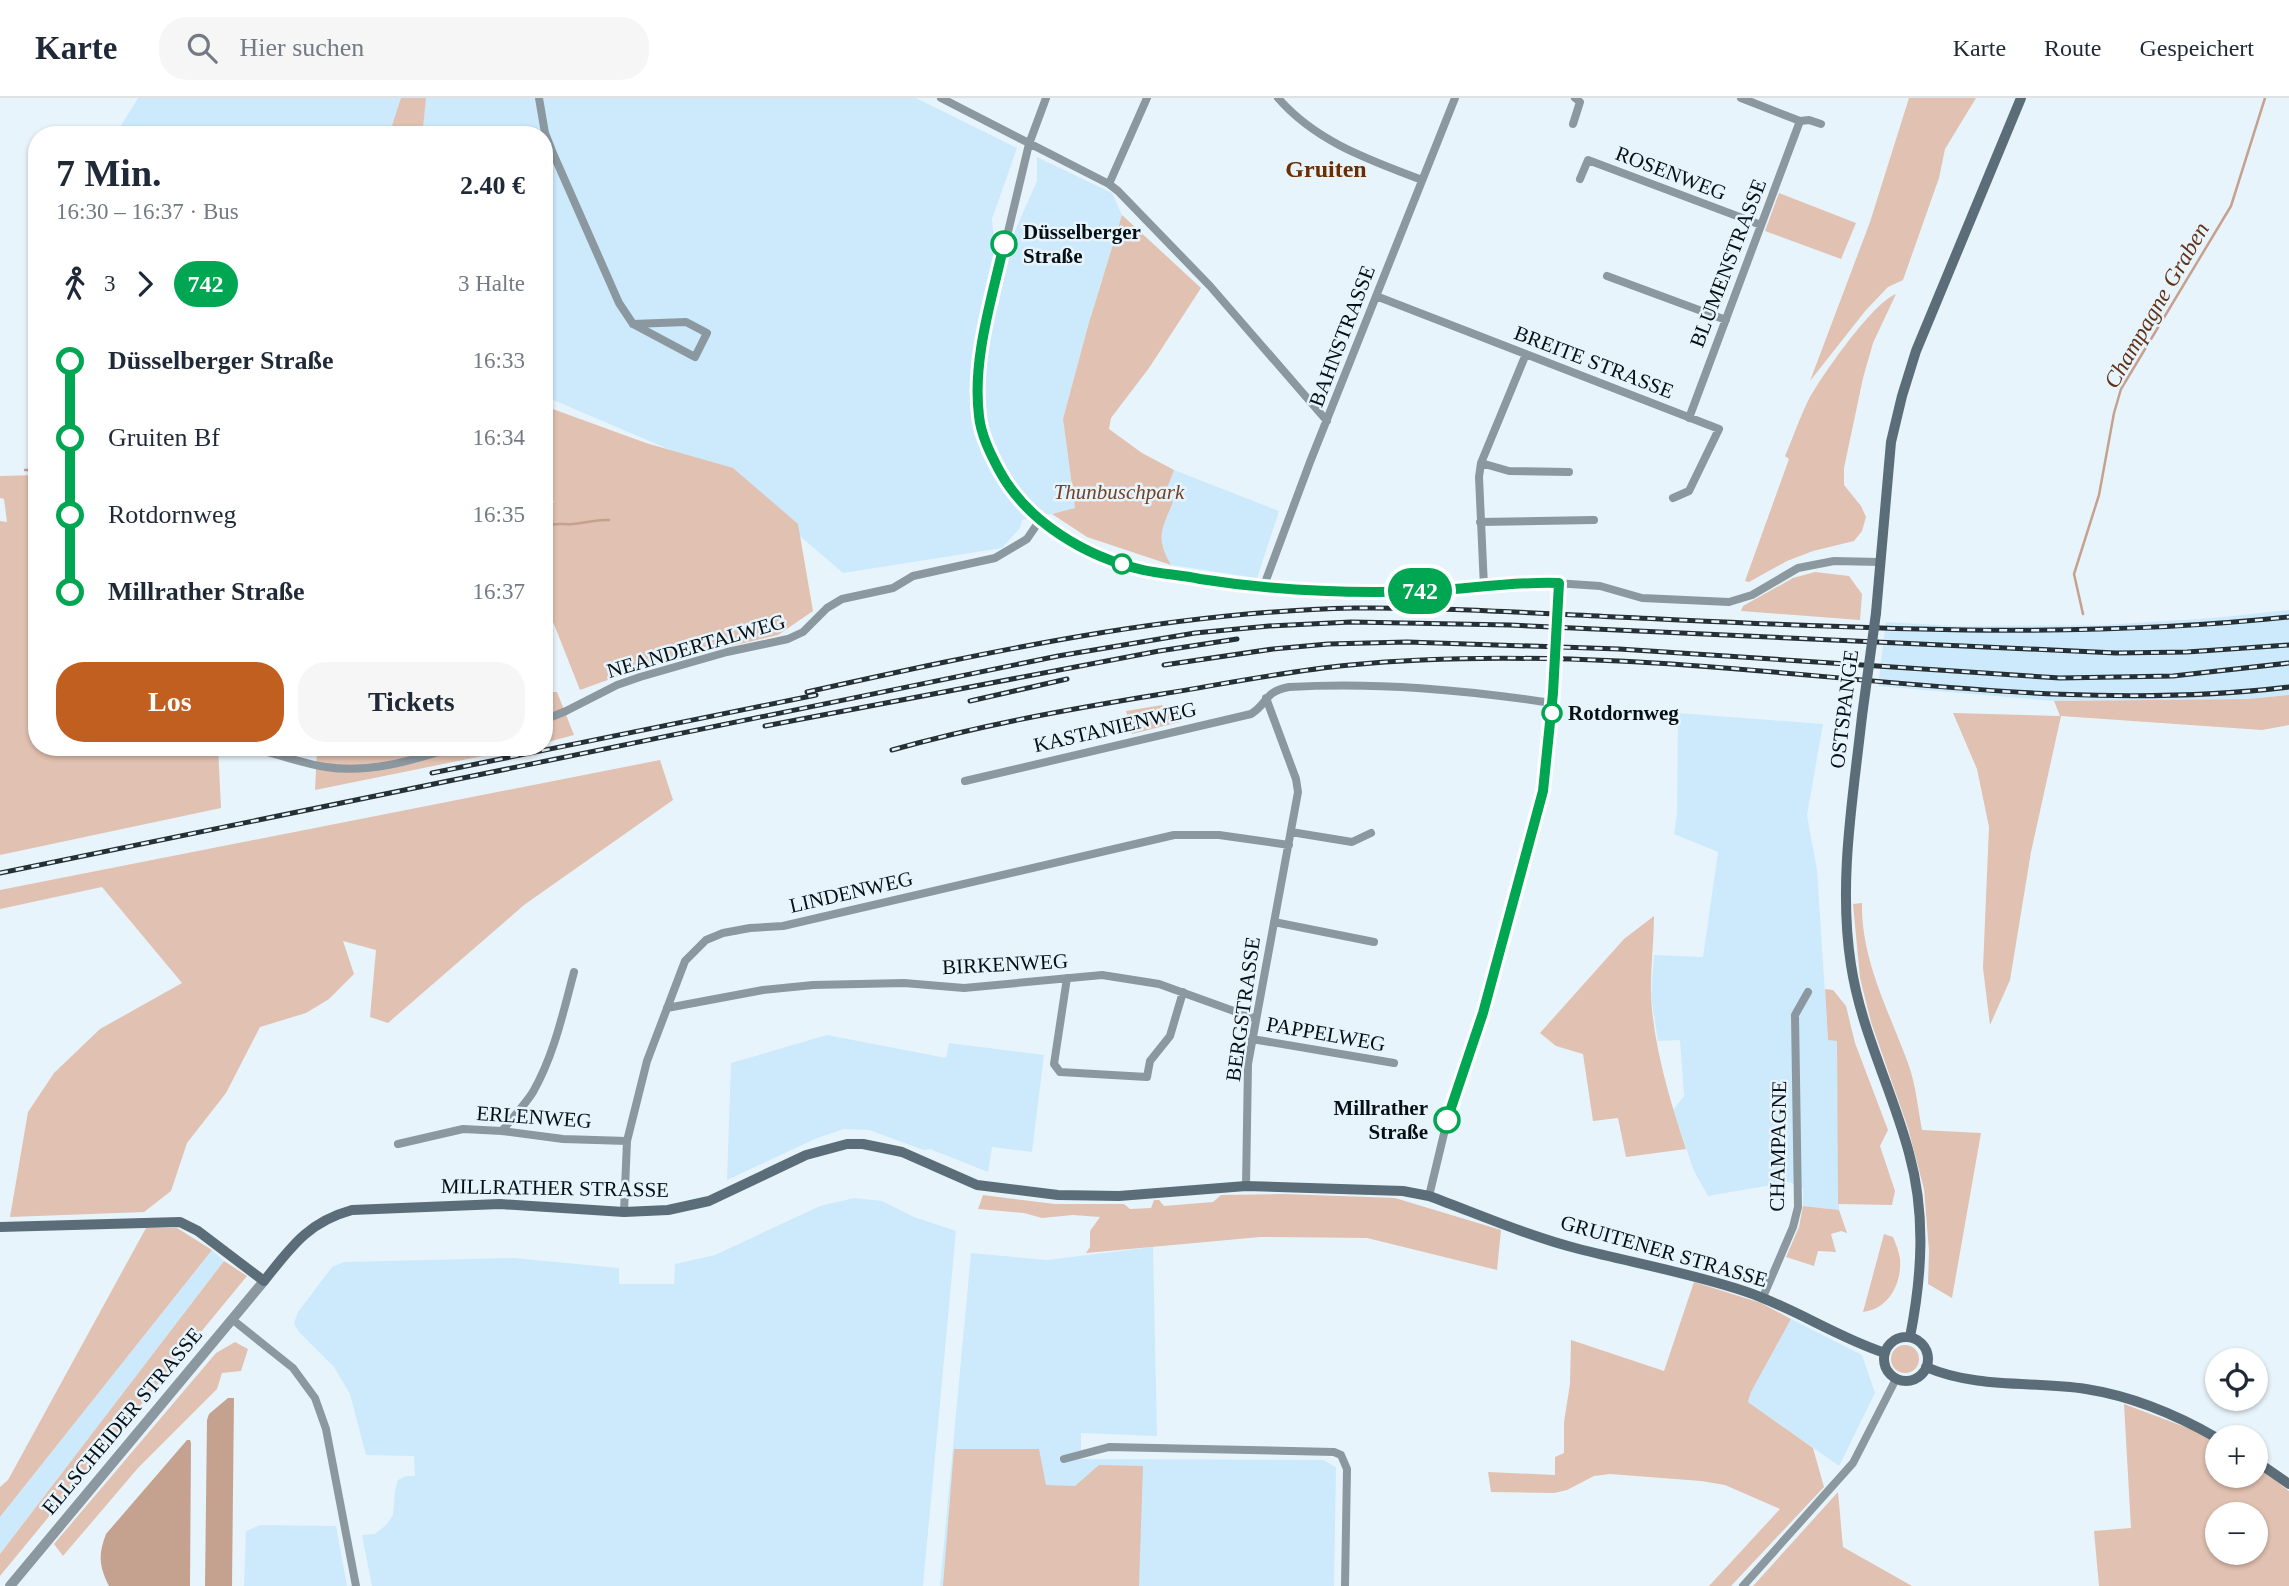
<!DOCTYPE html>
<html lang="de">
<head>
<meta charset="utf-8">
<style>
	body { margin:0; font-family:"Times New Roman",serif; background:#f6f6f7; color:#1f2937; height:100vh; display:flex; flex-direction:column; font-size:26px; white-space:nowrap }
	* { box-sizing:border-box; margin:0 }
	p { font-size:23px; color:#747a83 }
	.icon { flex:none; width:38px; height:38px; fill:none; stroke:currentColor; stroke-width:2; stroke-linecap:round; stroke-linejoin:round }
	.map { position:relative; flex:1; overflow:hidden }
	.panel { position:absolute; left:28px; top:28px; width:525px; height:630px; display:flex; flex-direction:column; background:#fff; border-radius:28px; box-shadow:0 2px 5px #0004 }
	.panel>* { flex:none }
	.badge { padding:0 14px; border-radius:23px; font-size:24px; line-height:46px }
	.fabs { position:absolute; left:2205px; top:1250px; display:grid; gap:14px }
	.fabs a { display:grid; place-items:center; width:63px; height:63px; border-radius:50%; background:#fff; box-shadow:0 2px 5px #0004; font-size:35px }
	.map>.badge { position:absolute; translate:-50% -50%; box-shadow:0 0 0 4px #fff }
	.legs { display:flex; align-items:center; gap:10px; height:77px; padding:0 28px; font-size:23px }
	.legs p { margin-inline-start:auto }
	.overview { display:flex; align-items:center; justify-content:space-between; height:119px; padding:0 28px }
	h1 { font-size:38px; font-weight:600; line-height:52px }
	.cta { display:flex; gap:14px; margin-top:auto; padding:14px 28px }
	.cta a { flex:1; height:80px; border-radius:28px; background:#c05f20; color:#fff; font-size:28px; font-weight:600; line-height:80px; text-align:center }
	.cta a+a { background:#f6f6f7; color:#1f2937 }
	ul { padding:0 28px; list-style:none }
	li { display:flex; align-items:center; gap:24px; height:77px; font-size:26px }
	li i { display:grid; place-items:center; width:10px; height:100%; margin:0 9px; background:currentColor }
	li i::after { content:''; width:18px; height:18px; margin:-9px; border:5px solid; border-radius:50%; background:#fff }
	li p { margin-inline-start:auto }
	li:first-child i { background:linear-gradient(#0000 50%,currentColor 0) }
	li:last-child i { background:linear-gradient(currentColor 50%,#0000 0) }
	header { display:flex; align-items:center; gap:42px; box-sizing:border-box; height:98px; padding:0 35px; background:#fff; border-bottom:2px solid #e0e1e3 }
	header strong { font-size:33px }
	nav { display:flex; gap:38px; margin-inline-start:auto; font-size:24px }
	.search { width:490px; height:63px; background:#f6f6f7; display:flex; align-items:center; gap:18px; box-sizing:border-box; padding:0 24px; border-radius:28px; color:#747a83; font-size:26px }
	.map>svg:first-child { display:block }
	.built { fill:#cceafc }
	.green { fill:#e1c1b1; fill-rule:evenodd }
	.water { fill:#c5a18f }
	.lines { fill:none; stroke-linecap:round; stroke-linejoin:round }
	.stream { stroke:#c5a18f; stroke-width:2.5 }
	.minor { stroke:#8b989f; stroke-width:8 }
	.tertiary { stroke:#8b989f; stroke-width:10 }
	.secondary { stroke:#5b6d78; stroke-width:10 }
	.rail-casing { stroke:#252f35; stroke-width:5 }
	.rail { stroke:#e8f4fb; stroke-width:2.5; stroke-dasharray:8; stroke-linecap:butt }
	.minor-bridge { stroke:#8b989f; stroke-width:8 }
	.secondary-bridge { stroke:#5b6d78; stroke-width:10 }
	.line-1-casing { stroke:#fff; stroke-width:16 }
	.line-1 { stroke:#00a651; stroke-width:10 }
	.stop-1-dot { fill:#fff; stroke:#00a651; stroke-width:3.5 }
	.labels { text-anchor:middle; stroke-width:5; stroke-linejoin:round; paint-order:stroke }
	.street-label { font-size:21px; fill:#050f15; stroke:#e8f4fb }
	.stop-label { font-size:21px; font-weight:bold; fill:#050f15; stroke:#e8f4fb; text-anchor:start }
	.park-label { font-size:21px; font-style:italic; fill:#744327; stroke:#e8f4fb }
	.water-label { font-size:23px; font-style:italic; fill:#623216; stroke:#e8f4fb }
	.quarter-label { font-size:24px; font-weight:bold; fill:#6b2e02; stroke:#e8f4fb }
</style>
</head>
<body>
<header>
<strong>Karte</strong>
<div class="search"><svg class="icon" aria-label="search" viewBox="0 0 24 24"><circle cx="10" cy="10" r="6"/><path d="M15 15l6 6"/></svg>Hier suchen</div>
<nav><a>Karte</a><a>Route</a><a>Gespeichert</a></nav>
</header>
<div class="map">
<svg width="2289" height="1488" viewBox="0 0 2289 1488">
	<rect width="100%" height="100%" fill="#e8f4fb"/>
	<path class="built" d="M138,0h778l101,50 -25,71 3,35 -12,48 15,4 16,-73 23,-52v-24l75,36 10,22 -34,111 -25,93 12,90 -53,11 -2,8 -18,20 -159,25 -114,-98 -185,-79v-261h-429z
		M1174,372l105,41 -22,67 -86,-13 -10,-16 1,-20 11,-27 -8,-7z
		M2289,512v85l-40,4 -195,2 -176,-15 8,-64 69,4 149,-1 110,-7z
		M1678,615l145,11 -16,91 10,55 11,169 9,1 2,170 -36,-4v-18l-14,-6 -81,14 -14,-25 -21,-61 11,-14 -4,-56 -22,1 -7,-45 3,-41 49,2 15,-105 -44,-18 3,-20z
		M827,937l119,23 3,-15 95,12 -12,97 -40,-5 -4,25 -58,-23 -6,1 -55,-20 -25,-1 -27,9 -90,42 4,-117z
		M854,1100l28,3 32,16 42,14 -33,355h-551l-10,-51 13,-1 11,-9 7,-10 2,-25 3,-10 8,-4h9l-1,-20 -48,-1 -16,-61 -16,-27 -36,-36 -4,-8 4,-11 34,-45 12,-5 170,-4 105,10v16h55l1,-20 40,-9 105,-49z
		M1153,1149l4,189 -76,-3v26l242,1 13,7 -2,119h-394l31,-333 76,7z
		M212,1152l12,11 -224,293v-37z
		M1791,1221l71,36 13,38 -36,73 -91,-64 3,-10z
		M260,1427l76,1 11,60h-103l2,-55z"/>
	<path class="green" d="M401,0h25l-3,29 6,8h-40z
		M1909,0h67l-31,51 -6,29 -36,102 -15,7 -22,23 -56,71 60,-159z
		M1779,95l77,30 -15,36 -76,-28z
		M1122,117l79,73 -52,80 -38,50 -2,11 33,24 32,17 -9,24 8,8c-11,27 -18,36 -2,63l-84,-28 -35,-23 23,-6 -12,-89 25,-93z
		M1896,196l-23,49 -10,35 -19,90v17l17,21 5,11 -4,14 -8,10 -41,10 -26,10 -38,21 -4,-1 44,-122 -4,-3c8,-18 14,-37 23,-55 12,-23 65,-99 88,-107z
		M544,300l6,10 96,35 87,25 65,56 15,87 -35,24 -132,31 -66,24 -36,-91v-89l10,-8 -10,-20z
		M37,377v272h181l3,61 -221,47v-334l7,1 -3,-23 -4,-1v-22z
		M1815,474l34,4 13,18 -2,26 -119,-9 2,-5 50,-28z
		M544,594h13l17,43 -30,8z
		M2289,597v30l-27,5 -201,-14 -30,136 -21,128 -20,45 -7,-57 6,-141 -12,-58 -24,-56 107,3 -6,-15 195,-2z
		M1162,607l18,17 -48,12 -6,-23z
		M386,649h141l-212,43 2,-40z
		M660,662l13,40 -149,105 -136,118 -18,-6 6,-67 -33,-9 11,33 -25,25 -23,14 -46,14 -34,66 -39,50 -16,48 -27,21 -134,5 18,-105 26,-39 46,-44 82,-46 -80,-96 -102,22v-19z
		M1862,805c-1,58 28,110 47,163 7,20 9,43 13,64l59,3 -29,165 -24,-14 1,-33 -5,-62 -16,-61 -37,-106 -11,-44 -7,-74z
		M1654,818c0,27 -4,54 -3,81 3,51 19,104 35,152l-60,8 -8,-39 -25,3 -10,-67 -27,-8 -16,-13 84,-94z
		M1825,891l8,1 13,16 9,37 33,87 -8,16 15,45 -3,14 -54,-1 -1,-163 -9,-1z
		M1284,1096l111,4 106,32 -4,40 -130,-32 -107,-1 -174,16 4,-6v-16l10,-14 -27,-2 -31,3 -18,-5 -46,-4 5,-14 72,9h69l6,5 21,-1 3,-8h5l5,6 49,-4 8,-7z
		M1803,1108l36,4 8,23 -6,-2 -10,3 5,18 -18,-1 -4,15 -28,-9 13,-30z
		M146,1130h31l35,22 -212,267v-30l8,-7z
		M1884,1136l9,3c3,7 6,15 7,22 2,24 -11,50 -37,53z
		M224,1163l23,15 -247,300v-22z
		M1694,1184l67,21 30,16 -40,73 -3,10 65,46 11,39 -93,99h-22l71,-77 -55,-24 -24,-4 -91,-7 -16,2 -27,14 -13,3 -63,-1 -3,-20 67,3v-18l9,-4v-31l6,-38 1,-44 93,31z
		M235,1244l13,7 -7,22 -19,2 -5,16 -79,79 -75,88 -9,-12 162,-191z
		M1891 1261a14 14 0 1 1 28 0a14 14 0 1 1-28 0Z
		M2124,1306l80,30 13,8v33h39v-10l33,26v95h-190l-5,-55 37,-3zM2217,1416h39v38h-39z
		M954,1351h85l7,36 29,1 24,-21 44,1 -4,120h-196z
		M1838,1394l5,55 69,39h-159z"/>
	<path class="water" d="M228,1300h6l-2,188h-27l2,-166 2,-6z
		M187,1342h3l1,3 -1,143h-81c-10,-20 -11,-31 -3,-52z"/>
	<g class="lines">
		<path class="stream" d="M25,372h12
			M544,429c10,-5 19,-2 29,-3 13,-1 23,-5 36,-4
			M2083,516l-9,-40 25,-79 15,-82 7,-24 110,-183 34,-108"/>
		<path class="minor" d="M539,0l6,35 7,18 67,152 14,21 62,33 12,-24 -21,-11 -53,2
			M941,0l168,86 9,7 92,95 117,135
			M1046,0l-17,46 -43,180 -8,76 5,36 24,48 15,19 18,17 24,17 33,18 45,15 121,18 79,4 84,-1 114,-9 60,4 42,12 87,4 23,-7 46,-27 36,-7 46,1
			M1278,0c38,44 92,62 144,82
			M1741,0l59,23 9,-1 12,4
			M1573,26l7,-22 -5,-4
			M1580,81l8,-19 173,65
			M1109,86l38,-86
			M1607,178l119,44
			M1376,198l343,133 -30,62 -16,7
			M1689,320l111,-297
			M1481,365l28,8 60,1
			M1480,424l114,-2
			M1484,489l-5,-110 2,-14 45,-109
			M1263,490l47,-126 145,-364
			M544,622l22,-9 51,-26 23,-8 87,-25 61,-13 15,-7 24,-24 15,-9 51,-11 20,-12 82,-18 32,-19 13,-19
			M246,649c27,5 53,16 80,20 44,7 87,-7 129,-20
			M965,683l286,-67c18,-11 12,-22 38,-27 89,-5 175,3 263,16
			M1291,734l61,10 19,-9
			M1274,824l100,20
			M1067,880l-13,86 6,8 87,5 3,-16 20,-25 13,-44
			M667,910l96,-18 50,-5 91,-2 60,5 138,-13 57,9 97,35
			M1252,941l142,24
			M502,1033c10,-13 22,-25 31,-39 21,-37 30,-79 41,-120
			M398,1046l65,-15 39,2 61,8 64,2
			M1246,1088l2,-122 50,-272 -2,-13 -30,-81
			M1429,1098l18,-75 36,-108 60,-222 10,-101
			M624,1114l3,-71 20,-80 38,-100 21,-21 17,-7 27,-5 33,-2 391,-91h45l70,10
			M1763,1199l30,-70 5,-20 -3,-192 13,-23
			M233,1222l60,48 22,30 11,31 30,157
			M1064,1361l45,-12 225,5 7,3 6,14 -2,117
			M1743,1488l110,-123 43,-84"/>
		<path class="tertiary" d="M10,1488l254,-305"/>
		<path class="secondary" d="M1876,515l15,-171 11,-46 14,-45 105,-253
			M1862,618c-9,82 -24,167 -11,249 10,66 41,124 58,188 17,61 13,123 1,184
			M0,1129l180,-5 18,9 66,50c27,-34 44,-59 88,-71l148,-6 124,8 44,-2 41,-9 97,-46 41,-11h16l39,8 75,33 81,10 61,1 127,-10 157,5 26,5c49,18 99,40 150,53 55,14 111,24 165,42 49,16 92,46 141,62
			M1884 1261a22 22 0 1 1 44 0a22 22 0 1 1-44 0Z
			M1926,1269c51,22 107,14 160,22 45,7 91,26 131,49
			M2256,1363l33,23"/>
		<defs>
			<path id="rail" d="M1164,567l109,-16 55,-5 79,-2 212,7 441,29 113,-2 116,-13
				M807,594c181,-40 361,-80 547,-84 87,-1 174,5 262,9 224,10 449,24 673,0
				M970,603l97,-22
				M765,628l394,-75 78,-12
				M892,652c89,-25 178,-41 270,-56 62,-10 125,-23 188,-29 90,-9 179,-8 269,-4 223,10 447,53 670,26
				M432,675l384,-78
				M0,775l1058,-217 137,-23 74,-7 82,-4 159,3 606,28 71,-1 102,-7"/>
		</defs>
		<use href="#rail" class="rail-casing"/>
		<use href="#rail" class="rail"/>
		<path class="minor-bridge" d="M1553,592l5,-92"/>
		<path class="secondary-bridge" d="M1862,618l14,-103"/>
	</g>
	<g class="lines">
		<defs>
			<path id="line-1" d="M1004,146c-12,55 -32,115 -25,172 2,19 11,37 20,54 28,52 87,87 144,100 18,4 38,5 57,9 76,12 150,15 227,12 44,-2 88,-10 132,-8l-6,110 -10,98 -60,222 -36,107"/>
		</defs>
		<use href="#line-1" class="line-1-casing"/>
		<use href="#line-1" class="line-1"/>
	</g>
	<g class="stop-1-dot">
		<circle cx="1004" cy="146" r="12"/>
		<circle cx="1122" cy="466" r="9"/>
		<circle cx="1552" cy="615" r="9"/>
		<circle cx="1447" cy="1022" r="12"/>
	</g>
	<g class="labels">
		<g class="street-label">
			<text transform="translate(1671 75) rotate(21)" y="7">ROSENWEG</text>
			<text transform="translate(1728 165) rotate(-69)" y="7">BLUMENSTRASSE</text>
			<text transform="translate(1342 238) rotate(-69)" y="7">BAHNSTRASSE</text>
			<text transform="translate(1594 264) rotate(21)" y="7">BREITE STRASSE</text>
			<text transform="translate(696 548) rotate(-16)" y="7">NEANDERTALWEG</text>
			<text transform="translate(1844 611) rotate(-83)" y="7">OSTSPANGE</text>
			<text transform="translate(1115 629) rotate(-13)" y="7">KASTANIENWEG</text>
			<text transform="translate(851 794) rotate(-13)" y="7">LINDENWEG</text>
			<text transform="translate(1005 866) rotate(-3)" y="7">BIRKENWEG</text>
			<text transform="translate(1243 911) rotate(-82)" y="7">BERGSTRASSE</text>
			<text transform="translate(1326 936) rotate(10)" y="7">PAPPELWEG</text>
			<text transform="translate(534 1019) rotate(4)" y="7">ERLENWEG</text>
			<text transform="translate(1778 1048) rotate(-89)" y="7">CHAMPAGNE</text>
			<text transform="translate(555 1090) rotate(1)" y="7">MILLRATHER STRASSE</text>
			<text transform="translate(1664 1153) rotate(16)" y="7">GRUITENER STRASSE</text>
			<text transform="translate(122 1323) rotate(-50)" y="7">ELLSCHEIDER STRASSE</text>
		</g>
		<g class="stop-label">
			<text x="1023" y="141">Düsselberger<tspan x="1023" dy="24">Straße</tspan></text>
			<text x="1568" y="622">Rotdornweg</text>
			<text x="1428" y="1017" text-anchor="end">Millrather<tspan x="1428" dy="24">Straße</tspan></text>
		</g>
		<g class="park-label">
			<text x="1119" y="401">Thunbuschpark</text>
		</g>
		<g class="water-label">
			<text transform="translate(2156 207) rotate(-60)" y="8">Champagne Graben</text>
		</g>
		<g class="quarter-label">
			<text x="1326" y="79">Gruiten</text>
		</g>
	</g>
</svg>
<div class="fabs">
<a><svg class="icon" aria-label="locate" viewBox="0 0 24 24"><circle cx="12" cy="12" r="6"/><path d="M12 2v4M12 18v4M2 12h4M18 12h4"/></svg></a>
<a>+</a>
<a>−</a>
</div>
<b class="badge" style="left:1420px;top:493px;background:#00a651;color:#fff">742</b>
<section class="panel">
<div class="overview"><div><h1>7 Min.</h1><p>16:30 – 16:37 · Bus</p></div><b>2.40 €</b></div>
<div class="legs"><svg class="icon" aria-label="walk" viewBox="0 0 24 24"><circle cx="13" cy="4" r="2"/><path d="M13 8l-2 6 4 7M11 14l-3 7M7 12l3-4h3l4 4"/></svg>3<svg class="icon" aria-label="forward" viewBox="0 0 24 24"><path d="M9 5l7 7-7 7"/></svg><b class="badge" style="background:#00a651;color:#fff">742</b><p>3 Halte</p></div>
<ul>
<li><i style="color:#00a651"></i><b>Düsselberger Straße</b><p>16:33</p></li>
<li><i style="color:#00a651"></i><span>Gruiten Bf</span><p>16:34</p></li>
<li><i style="color:#00a651"></i><span>Rotdornweg</span><p>16:35</p></li>
<li><i style="color:#00a651"></i><b>Millrather Straße</b><p>16:37</p></li>
</ul>
<div class="cta"><a>Los</a><a>Tickets</a></div>
</section>
</div>
</body>
</html>
